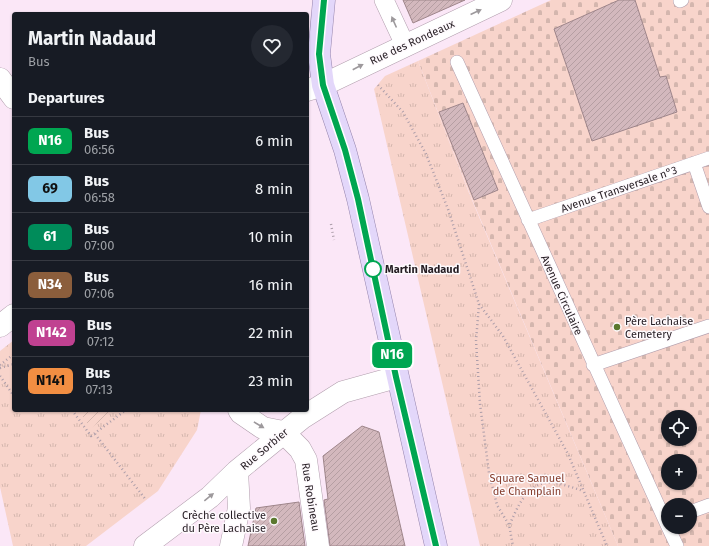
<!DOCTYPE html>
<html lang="en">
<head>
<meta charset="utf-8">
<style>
	body { margin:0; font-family:"Fira Sans",sans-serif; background:#242831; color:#f1f3f6; height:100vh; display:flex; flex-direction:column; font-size:15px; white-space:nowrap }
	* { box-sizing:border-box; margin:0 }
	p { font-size:13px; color:#9ea1a6 }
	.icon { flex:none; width:22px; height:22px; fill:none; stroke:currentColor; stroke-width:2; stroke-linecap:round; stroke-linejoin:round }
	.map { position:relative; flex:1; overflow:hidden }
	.details { position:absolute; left:12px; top:12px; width:297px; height:400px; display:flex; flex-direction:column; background:#171b24; border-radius:4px; box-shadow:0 1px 3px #0004 }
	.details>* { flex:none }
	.badge { padding:0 8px; border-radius:6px; font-size:14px; line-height:26px }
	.buttons { position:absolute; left:661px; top:410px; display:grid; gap:8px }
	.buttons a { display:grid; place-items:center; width:36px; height:36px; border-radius:50%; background:#171b24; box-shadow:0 1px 3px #0004; font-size:20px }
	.map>.badge { position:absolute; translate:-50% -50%; box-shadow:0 0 0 2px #fff }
	h2 { padding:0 16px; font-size:15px; line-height:36px }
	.round { display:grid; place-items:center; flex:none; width:42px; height:42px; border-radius:21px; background:#242831 }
	.head { display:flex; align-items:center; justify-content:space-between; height:68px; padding:0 16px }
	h1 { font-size:19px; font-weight:700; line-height:30px }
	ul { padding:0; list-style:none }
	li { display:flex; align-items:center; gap:12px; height:48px; padding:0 16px; border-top:1px solid #363941 }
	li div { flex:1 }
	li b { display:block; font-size:15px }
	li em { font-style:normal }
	li .badge { min-width:44px; font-weight:700; text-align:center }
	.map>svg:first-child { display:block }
	.cemetery { fill:url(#cemetery-stones); fill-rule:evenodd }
	.park { fill:url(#park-tufts) }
	.garden { fill:url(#garden-furrows) }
	.building { fill:url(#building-hatch); stroke:#9e858a }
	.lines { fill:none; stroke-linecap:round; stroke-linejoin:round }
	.service-casing { stroke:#b19ead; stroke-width:14 }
	.pedestrian-casing { stroke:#b19ead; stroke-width:20 }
	.minor-casing { stroke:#b19ead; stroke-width:23 }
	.primary-casing { stroke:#9584ad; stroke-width:23 }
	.path { stroke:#ac9da9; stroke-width:2.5; stroke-dasharray:1 3; stroke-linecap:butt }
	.service { stroke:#fff; stroke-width:13 }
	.pedestrian { stroke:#fff; stroke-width:19 }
	.minor { stroke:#fff; stroke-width:22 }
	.primary { stroke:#e3d7fa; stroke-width:22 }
	.oneway { fill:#9d999c }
	.line-casing { stroke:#fff; stroke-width:9 }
	.line { stroke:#00a651; stroke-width:6 }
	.stop-dot { fill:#fff; stroke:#00a651; stroke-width:2 }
	.poi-dot { fill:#5b782e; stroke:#fefafd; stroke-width:1.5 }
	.labels { text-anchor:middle; stroke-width:3; stroke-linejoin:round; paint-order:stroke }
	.street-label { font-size:11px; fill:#251d23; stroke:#fefafd }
	.stop-label { font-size:11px; font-weight:bold; fill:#251d23; stroke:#fefafd; text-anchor:start }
	.poi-label { font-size:11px; fill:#251d23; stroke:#fefafd; text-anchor:start }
	.park-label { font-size:11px; fill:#873f2e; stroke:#fefafd }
</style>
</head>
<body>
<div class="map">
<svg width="709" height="546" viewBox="0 0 709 546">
	<defs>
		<pattern id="cemetery-stones" width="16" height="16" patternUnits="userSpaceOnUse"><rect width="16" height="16" fill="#f8d4cb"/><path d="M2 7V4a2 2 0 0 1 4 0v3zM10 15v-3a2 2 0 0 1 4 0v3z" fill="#d4b6ae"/></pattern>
		<pattern id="park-tufts" width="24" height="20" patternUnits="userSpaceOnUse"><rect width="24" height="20" fill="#f8d4cb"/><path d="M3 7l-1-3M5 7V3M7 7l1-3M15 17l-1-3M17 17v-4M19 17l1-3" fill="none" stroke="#d4b6ae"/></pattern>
		<pattern id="garden-furrows" width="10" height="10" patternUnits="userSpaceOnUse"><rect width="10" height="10" fill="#f8d4cb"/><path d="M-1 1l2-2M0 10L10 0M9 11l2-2" fill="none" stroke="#d4b6ae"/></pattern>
		<pattern id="building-hatch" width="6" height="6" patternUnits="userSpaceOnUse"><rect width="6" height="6" fill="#d3b8bd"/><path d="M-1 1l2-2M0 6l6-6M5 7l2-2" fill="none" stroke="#b59ea2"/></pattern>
	</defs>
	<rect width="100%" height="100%" fill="#fbe7f7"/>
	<path class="cemetery" d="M551,0h158v546h-91l-149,-354 -51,-131zM668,417h22v22h-22zM668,461h22v22h-22zM668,505h22v22h-22z"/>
	<path class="park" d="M418,61l51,132 149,353h-138l-106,-457 11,-13z
		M14,340v70h187l-4,20 -39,61 -72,55h-73l-13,-59v-136z"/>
	<path class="garden" d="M78,410h36l-23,18z"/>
	<path class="building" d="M403,0h62l-52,23z
		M619,0h16l25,77 6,-1 11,36 -85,29 -38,-112z
		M463,103l35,87 -24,10 -35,-88z
		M362,426l17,6 26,114h-75l-6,-46 4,-1 -5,-43z
		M299,502l6,44h-57l8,-38z"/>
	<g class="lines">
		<defs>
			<path id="service" d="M680,1l2,-1
				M457,62l211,465
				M694,163l15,44
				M528,220l181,-62
				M593,365l116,-39
				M690,512l19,-7
				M668,527l9,19"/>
			<path id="pedestrian" d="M384,0l21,45"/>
			<path id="minor" d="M0,79l14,19
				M307,90l16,-5 178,-85
				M0,326l14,-11
				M239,410l2,3 22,15 20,4
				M283,432l17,17 6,11 12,86
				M145,546l65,-49 27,-26 65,-53 41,-26 54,-15
				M231,546l8,-38 -2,-37"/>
			<path id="primary" d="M324,0l-5,54 4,31 22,65 13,49 78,347"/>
		</defs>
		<use href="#service" class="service-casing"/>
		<use href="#pedestrian" class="pedestrian-casing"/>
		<use href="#minor" class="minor-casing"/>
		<use href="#primary" class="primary-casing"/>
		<path class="path" d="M378,85l25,27 23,42 22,55 31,95 -3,37 4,63 9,69 8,32 12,20 4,21
			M331,224l3,16
			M479,304l24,32 65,118 39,92
			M0,365l14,-11
			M0,368l14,-4
			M0,376l14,20
			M72,410l19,26 35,-26
			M95,434l51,66
			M510,524c8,-19 20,-46 46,-41 9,2 19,5 27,8"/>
		<use href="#service" class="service"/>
		<use href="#pedestrian" class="pedestrian"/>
		<use href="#minor" class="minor"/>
		<use href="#primary" class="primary"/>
	</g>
	<defs><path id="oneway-solid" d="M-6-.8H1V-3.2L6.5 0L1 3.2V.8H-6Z"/></defs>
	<g class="oneway">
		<use href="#oneway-solid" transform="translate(476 12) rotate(-25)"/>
		<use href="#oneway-solid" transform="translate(394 22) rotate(-114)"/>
		<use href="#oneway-solid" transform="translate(358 67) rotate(-28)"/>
		<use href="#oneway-solid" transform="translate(259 425) rotate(31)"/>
		<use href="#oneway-solid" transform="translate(209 497) rotate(-39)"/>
	</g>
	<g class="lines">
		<defs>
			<path id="line" d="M324,0l-5,54 4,31 22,65 13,49 38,178 40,169"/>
		</defs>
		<use href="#line" class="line-casing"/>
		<use href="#line" class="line"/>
	</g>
	<circle class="stop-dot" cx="373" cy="269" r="8"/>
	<g class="poi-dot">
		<circle cx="617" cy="327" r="4"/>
		<circle cx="274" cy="521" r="4"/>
	</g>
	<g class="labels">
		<g class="street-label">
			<text transform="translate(412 42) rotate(-25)" y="4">Rue des Rondeaux</text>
			<text transform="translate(619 189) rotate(-19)" y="4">Avenue Transversale n°3</text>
			<text transform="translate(562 295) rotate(66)" y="4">Avenue Circulaire</text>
			<text transform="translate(264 449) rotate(-40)" y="4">Rue Sorbier</text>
			<text transform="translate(311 497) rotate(81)" y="4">Rue Robineau</text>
		</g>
		<g class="stop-label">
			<text x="385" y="273">Martin Nadaud</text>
		</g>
		<g class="poi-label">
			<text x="625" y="325">Père Lachaise<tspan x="625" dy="13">Cemetery</tspan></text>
			<text x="266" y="519" text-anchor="end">Crèche collective<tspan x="266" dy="13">du Père Lachaise</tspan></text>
		</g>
		<g class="park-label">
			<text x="527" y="482">Square Samuel<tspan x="527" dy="13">de Champlain</tspan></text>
		</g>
	</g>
</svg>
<div class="buttons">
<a><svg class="icon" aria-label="locate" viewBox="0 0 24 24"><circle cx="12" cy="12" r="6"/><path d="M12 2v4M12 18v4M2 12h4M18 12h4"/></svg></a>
<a>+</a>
<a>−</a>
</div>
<b class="badge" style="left:392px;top:355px;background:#00a651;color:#fff">N16</b>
<section class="details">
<div class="head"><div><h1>Martin Nadaud</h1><p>Bus</p></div><a class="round"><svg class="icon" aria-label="heart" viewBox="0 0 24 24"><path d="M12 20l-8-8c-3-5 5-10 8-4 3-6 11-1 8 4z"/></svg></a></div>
<h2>Departures</h2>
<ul>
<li><span class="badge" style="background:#00a651;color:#fff">N16</span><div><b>Bus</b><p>06:56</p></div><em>6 min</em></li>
<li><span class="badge" style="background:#82c8e6;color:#111">69</span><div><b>Bus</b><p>06:58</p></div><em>8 min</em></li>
<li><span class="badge" style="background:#008c5a;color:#fff">61</span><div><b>Bus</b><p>07:00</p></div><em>10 min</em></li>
<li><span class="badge" style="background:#8b5e3c;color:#fff">N34</span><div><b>Bus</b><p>07:06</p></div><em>16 min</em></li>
<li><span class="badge" style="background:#c04191;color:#fff">N142</span><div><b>Bus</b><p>07:12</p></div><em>22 min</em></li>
<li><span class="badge" style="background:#f28e42;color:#111">N141</span><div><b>Bus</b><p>07:13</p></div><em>23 min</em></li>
</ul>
</section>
</div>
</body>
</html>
